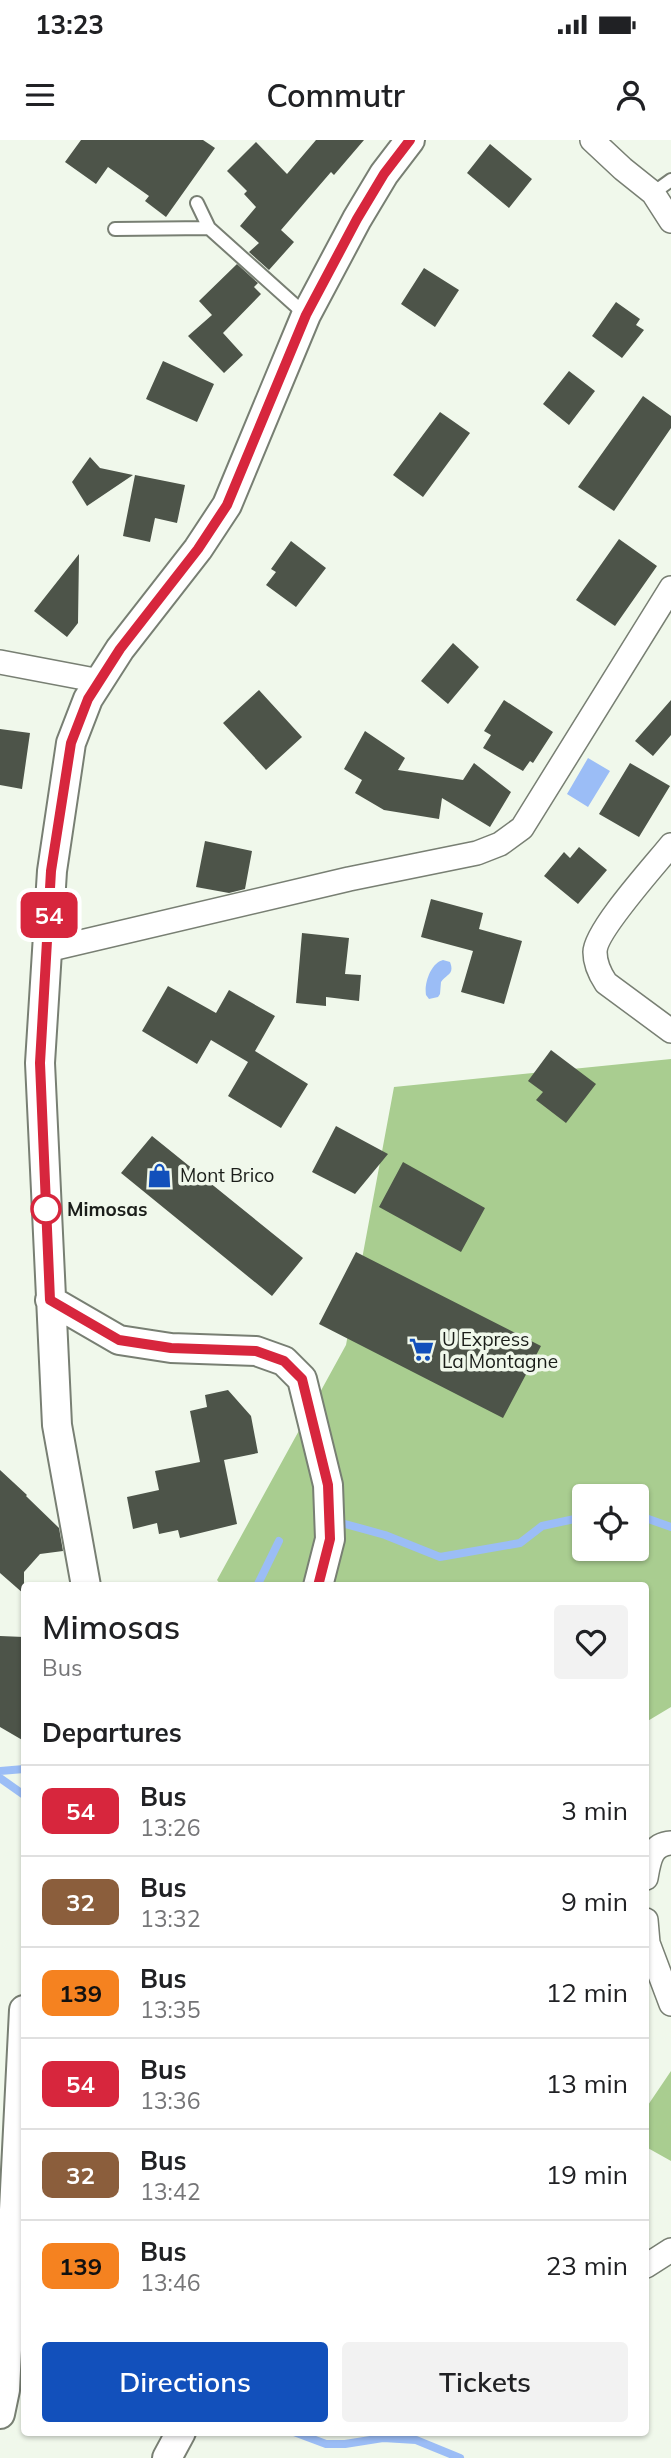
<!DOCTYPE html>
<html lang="en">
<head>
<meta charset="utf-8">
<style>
	body { margin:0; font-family:Mulish,sans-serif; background:#f2f2f2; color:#202124; height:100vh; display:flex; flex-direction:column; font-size:26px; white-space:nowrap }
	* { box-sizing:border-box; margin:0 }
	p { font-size:23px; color:#757577 }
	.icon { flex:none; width:38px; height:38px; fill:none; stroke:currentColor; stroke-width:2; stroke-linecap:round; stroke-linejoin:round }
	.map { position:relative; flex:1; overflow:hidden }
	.panel { position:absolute; left:21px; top:1442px; width:628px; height:854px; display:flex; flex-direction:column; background:#fff; border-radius:7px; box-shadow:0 2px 5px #0004 }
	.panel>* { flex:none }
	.badge { padding:0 14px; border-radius:10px; font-size:24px; line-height:46px }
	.tools { position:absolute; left:572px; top:1344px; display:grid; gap:14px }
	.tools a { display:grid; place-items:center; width:77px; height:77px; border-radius:7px; background:#fff; box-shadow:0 2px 5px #0004; font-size:35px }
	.map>.badge { position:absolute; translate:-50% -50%; box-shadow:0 0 0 4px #fff }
	h2 { padding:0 21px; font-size:26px; line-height:63px }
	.round { display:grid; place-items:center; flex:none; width:74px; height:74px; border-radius:7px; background:#f2f2f2 }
	.overview { display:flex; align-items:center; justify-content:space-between; height:119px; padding:0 21px }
	h1 { font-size:33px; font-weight:600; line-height:52px }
	.button { display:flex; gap:14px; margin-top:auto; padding:14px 21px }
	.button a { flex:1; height:80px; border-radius:7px; background:#1250bb; color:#fff; font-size:28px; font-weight:600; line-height:80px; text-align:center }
	.button a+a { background:#f2f2f2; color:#202124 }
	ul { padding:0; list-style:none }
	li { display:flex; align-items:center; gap:21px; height:91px; padding:0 21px; border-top:2px solid #e0e0e0 }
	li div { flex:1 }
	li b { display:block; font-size:26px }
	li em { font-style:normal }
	li .badge { min-width:77px; font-weight:700; text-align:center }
	.status { display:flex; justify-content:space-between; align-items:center; height:49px; padding:0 35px; background:#fff; direction:ltr }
	.status svg { height:19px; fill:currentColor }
	header { display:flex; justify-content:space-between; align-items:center; height:91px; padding:0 21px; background:#fff; font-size:32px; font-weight:600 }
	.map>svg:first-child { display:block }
	.forest { fill:#a9cd90; fill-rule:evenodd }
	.water { fill:#9bbdf6 }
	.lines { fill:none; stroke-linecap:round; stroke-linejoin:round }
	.stream { stroke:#9bbdf6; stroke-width:8 }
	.building { fill:#4d5449 }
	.service-casing { stroke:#787f73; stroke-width:16 }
	.minor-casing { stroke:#787f73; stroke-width:26 }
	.tertiary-casing { stroke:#787f73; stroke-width:32 }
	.service { stroke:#fff; stroke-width:12 }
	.minor { stroke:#fff; stroke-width:23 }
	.tertiary { stroke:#fff; stroke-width:28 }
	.line-casing { stroke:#fff; stroke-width:16 }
	.line { stroke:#d7263d; stroke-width:10 }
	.stop-dot { fill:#fff; stroke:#d7263d; stroke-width:3.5 }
	.labels { text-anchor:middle; stroke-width:7; stroke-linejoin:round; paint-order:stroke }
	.poi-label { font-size:19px; fill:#1b1e1a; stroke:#f0f8eb; text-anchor:start }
	.stop-label { font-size:19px; font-weight:bold; fill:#1b1e1a; stroke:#f0f8eb; text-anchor:start }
</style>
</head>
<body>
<div class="status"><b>13:23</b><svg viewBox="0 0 49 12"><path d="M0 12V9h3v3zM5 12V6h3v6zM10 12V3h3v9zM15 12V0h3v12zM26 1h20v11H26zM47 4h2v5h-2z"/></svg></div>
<header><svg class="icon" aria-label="menu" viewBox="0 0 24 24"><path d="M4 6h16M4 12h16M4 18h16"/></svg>Commutr<svg class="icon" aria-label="person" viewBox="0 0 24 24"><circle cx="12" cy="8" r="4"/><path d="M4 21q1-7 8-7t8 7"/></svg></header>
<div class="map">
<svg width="671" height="2318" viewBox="0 0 671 2318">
	<rect width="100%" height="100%" fill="#f0f8eb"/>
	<path class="forest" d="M671,919v648l-25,15v-136h-424l-5,-6 129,-235 48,-258zM584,1356h53v53h-53z
		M671,1931v90l-25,-14v-39z"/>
	<path class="water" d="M588,618l22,13 -22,36 -21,-13z
		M443,820l7,2c5,13 -4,12 -9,20l-1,12 -2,3 -9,2 -3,-4c-2,-12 5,-32 17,-35z"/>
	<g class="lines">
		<path class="stream" d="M637,1375l34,12
			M345,1384l40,11 55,22 80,-14 22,-17 42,-9
			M257,1446l22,-45
			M0,1631l24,-2
			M0,1638l24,17
			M294,2292l32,12h19l38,-6 33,2 44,18"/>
	</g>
	<path class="building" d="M81,0h122l12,8 -49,69 -21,-16 4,-5 -41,-29 -12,17 -31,-22z
		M316,0h48l-30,35 -3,-3 -50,58 13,12 -25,28 -20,-18 10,-9 -19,-17 16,-19 -12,-13 3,-3 -20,-20 29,-29 31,32z
		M490,4l42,35 -23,29 -42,-35z
		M237,124l21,19 -4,4 7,7 -38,39 20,22 -19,18 -36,-37 24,-21 -13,-14z
		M424,128l35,22 -24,37 -34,-23z
		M616,162l24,17 -4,6 8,5 -22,28 -30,-22z
		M163,221l51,23 -17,38 -51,-23z
		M569,231l26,20 -26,34 -26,-21z
		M643,256l28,20v12l-57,83 -36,-24z
		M440,272l30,21 -47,64 -30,-22z
		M90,317l10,11 33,7 -46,31 -15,-24z
		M135,335l50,10 -8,38 -22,-5 -5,24 -27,-6z
		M619,399l38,27 -42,60 -39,-26z
		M291,401l35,27 -30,39 -30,-22 10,-13 -5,-3z
		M79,414l-1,69 -11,14 -33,-26z
		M453,503l26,24 -31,37 -27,-23z
		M259,550l43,47 -36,33 -43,-47z
		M504,560l49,32 -20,31 -3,-2 -7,10 -40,-23 8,-13 -7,-4z
		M671,560v35l-18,21 -18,-15z
		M0,589l30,4 -8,56 -22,-4z
		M365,591l40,27 -7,12 65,10 11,-17 37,29 -21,35 -48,-29 -3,21 -55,-9 -29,-17 7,-13 -18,-11z
		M630,623l40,23 -31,51 -40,-23z
		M205,701l47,10 -7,38 -16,4 -33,-6z
		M579,707l28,23 -29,34 -34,-28 20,-24 6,6z
		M431,759l52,14 -4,16 43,12 -18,63 -43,-12 12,-41 -52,-14z
		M302,793l47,5 -4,36 16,1 -2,26 -33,-4v9l-30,-3z
		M168,846l48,27 13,-23 46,26 -20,35 53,33 -27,44 -53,-32 20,-34 -37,-22 -14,24 -55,-33z
		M551,910l45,34 -30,39 -30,-23 7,-8 -15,-11z
		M336,986l52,28 -33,40 -43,-22z
		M152,996l151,122 -31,38 -151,-123z
		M403,1022l82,46 -24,44 -82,-45z
		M356,1112l185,94 -38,72 -184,-94z
		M228,1250l23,26 7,37 -34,7 13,64 -57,14 -2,-8 -19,4 -2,-11 -24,6 -6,-32 32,-7 -4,-19 45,-9 -10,-51 17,-4 -2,-12z
		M0,1330l27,25 -1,1 33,32 4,23 -23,3 -16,18v22l-24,-21z
		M0,1496l24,1v104l-24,-14z"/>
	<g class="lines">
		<defs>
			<path id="service" d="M653,53l18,-13
				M197,63l12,25
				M115,89l94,-1 97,87"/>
			<path id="minor" d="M592,0l31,29 30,24 18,28
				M0,522l100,19
				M671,705c-16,20 -76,86 -76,107 0,12 5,22 11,31l65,48
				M47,810l302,-71 128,-26 23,-9 22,-16 149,-240
				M646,1738c3,-17 5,-34 25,-35
				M646,1780l2,23 23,61
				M646,2126l25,-16"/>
			<path id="tertiary" d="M50,1160l69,40 52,8 85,3 28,10 18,18 26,106 2,54 -12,47
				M86,1446l-29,-161 -17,-362 12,-192 19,-128 17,-44 32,-50 78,-100 29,-44 79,-190 51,-96 27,-45 26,-34
				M0,2274l5,-24 19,-380
				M167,2318l14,-26"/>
		</defs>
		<use href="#service" class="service-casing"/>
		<use href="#minor" class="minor-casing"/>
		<use href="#tertiary" class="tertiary-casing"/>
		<use href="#service" class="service"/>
		<use href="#minor" class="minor"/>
		<use href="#tertiary" class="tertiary"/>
	</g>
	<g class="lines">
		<defs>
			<path id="line" d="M318,1446l12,-47 -2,-54 -26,-106 -18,-18 -28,-10 -85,-3 -52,-8 -69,-40 -10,-237 11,-192 20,-128 17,-44 32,-50 78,-100 29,-44 79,-190 51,-96 27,-45 26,-34"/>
		</defs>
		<use href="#line" class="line-casing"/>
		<use href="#line" class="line"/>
	</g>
	<defs>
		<symbol id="shop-bare" viewBox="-9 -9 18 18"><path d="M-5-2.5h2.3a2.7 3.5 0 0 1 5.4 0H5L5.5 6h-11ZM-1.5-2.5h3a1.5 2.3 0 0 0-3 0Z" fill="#1250bb" stroke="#f0f8eb" stroke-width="2.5" paint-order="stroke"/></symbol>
		<symbol id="supermarket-bare" viewBox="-9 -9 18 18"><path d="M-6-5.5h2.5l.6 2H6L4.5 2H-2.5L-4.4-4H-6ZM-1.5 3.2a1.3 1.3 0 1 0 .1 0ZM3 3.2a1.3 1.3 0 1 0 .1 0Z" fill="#1250bb" stroke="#f0f8eb" stroke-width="2.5" paint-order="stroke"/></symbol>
	</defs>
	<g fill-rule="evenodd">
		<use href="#shop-bare" x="142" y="1018" width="35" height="35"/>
		<use href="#supermarket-bare" x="404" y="1192" width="35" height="35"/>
	</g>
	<circle class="stop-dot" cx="46" cy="1069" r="14"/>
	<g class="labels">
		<g class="poi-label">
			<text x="180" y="1042">Mont Brico</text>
			<text x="442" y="1206">U Express<tspan x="442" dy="22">La Montagne</tspan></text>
		</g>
		<g class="stop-label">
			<text x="67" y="1076">Mimosas</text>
		</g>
	</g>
</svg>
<div class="tools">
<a><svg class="icon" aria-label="locate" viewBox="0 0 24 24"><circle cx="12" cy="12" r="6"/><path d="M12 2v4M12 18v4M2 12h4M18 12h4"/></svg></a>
</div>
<b class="badge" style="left:49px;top:775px;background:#d7263d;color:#fff">54</b>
<section class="panel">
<div class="overview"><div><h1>Mimosas</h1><p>Bus</p></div><a class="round"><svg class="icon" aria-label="heart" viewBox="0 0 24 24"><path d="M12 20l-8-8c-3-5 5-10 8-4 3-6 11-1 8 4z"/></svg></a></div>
<h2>Departures</h2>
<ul>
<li><span class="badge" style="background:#d7263d;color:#fff">54</span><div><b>Bus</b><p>13:26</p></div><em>3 min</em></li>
<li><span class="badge" style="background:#8b5e3c;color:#fff">32</span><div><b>Bus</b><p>13:32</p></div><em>9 min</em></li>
<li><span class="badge" style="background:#f58220;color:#111">139</span><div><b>Bus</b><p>13:35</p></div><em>12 min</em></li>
<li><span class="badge" style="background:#d7263d;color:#fff">54</span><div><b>Bus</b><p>13:36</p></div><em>13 min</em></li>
<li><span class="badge" style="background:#8b5e3c;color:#fff">32</span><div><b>Bus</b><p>13:42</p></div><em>19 min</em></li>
<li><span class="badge" style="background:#f58220;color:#111">139</span><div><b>Bus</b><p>13:46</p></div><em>23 min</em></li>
</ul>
<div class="button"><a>Directions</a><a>Tickets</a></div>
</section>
</div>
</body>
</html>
